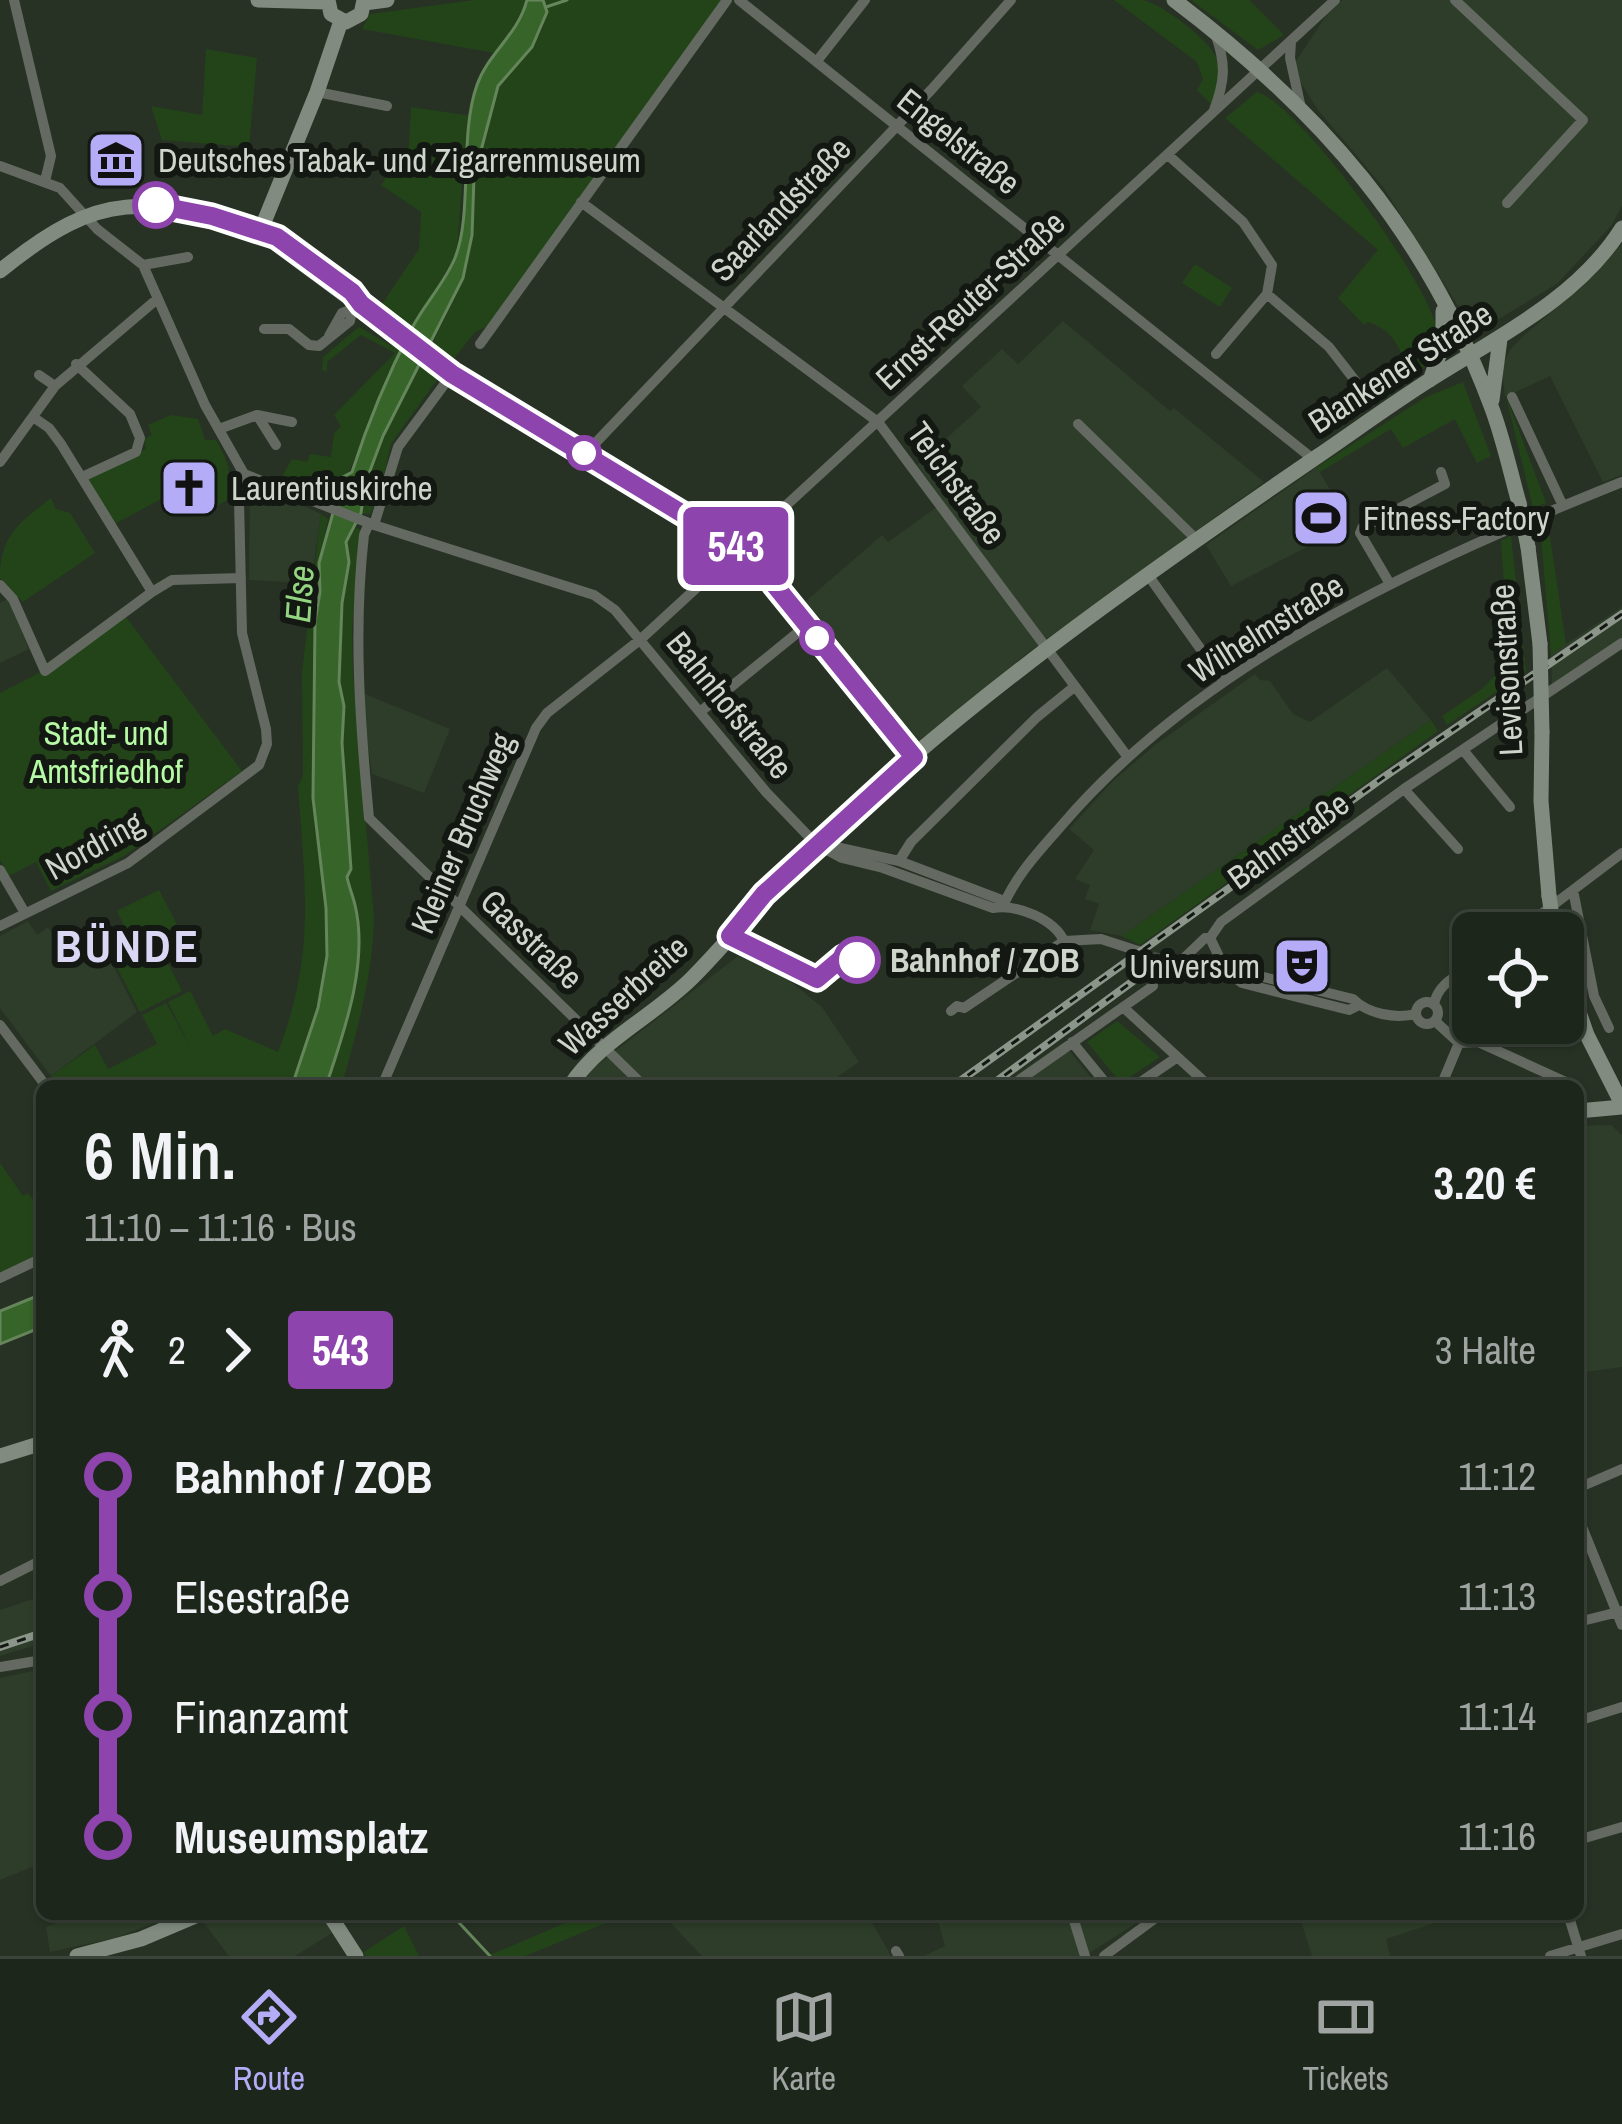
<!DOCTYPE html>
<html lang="de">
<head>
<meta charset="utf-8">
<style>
	body { margin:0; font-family:"Archivo Narrow",sans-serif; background:#2a3228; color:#f1f3f6; height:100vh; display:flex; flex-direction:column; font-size:45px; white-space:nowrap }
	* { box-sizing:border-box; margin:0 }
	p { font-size:39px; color:#a0a5a3 }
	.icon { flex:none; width:66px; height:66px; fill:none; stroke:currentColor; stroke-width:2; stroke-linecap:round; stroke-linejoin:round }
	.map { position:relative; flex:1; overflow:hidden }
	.details { position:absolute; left:36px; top:1080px; width:1548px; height:840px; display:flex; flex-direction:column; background:#1d261b; border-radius:18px; box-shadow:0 3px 9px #0004,0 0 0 3px #3b433a }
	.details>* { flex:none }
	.badge { padding:0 24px; border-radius:9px; font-size:42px; line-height:78px }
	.buttons { position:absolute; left:1452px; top:912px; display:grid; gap:24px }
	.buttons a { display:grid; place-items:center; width:132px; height:132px; border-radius:18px; background:#1d261b; box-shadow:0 3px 9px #0004,0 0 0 3px #3b433a; font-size:60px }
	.map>.badge { position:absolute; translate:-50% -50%; box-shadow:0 0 0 6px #fff }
	.legs { display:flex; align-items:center; gap:18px; height:132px; padding:0 48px; font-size:39px }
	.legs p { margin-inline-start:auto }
	.head { display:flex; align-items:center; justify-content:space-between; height:204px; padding:0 48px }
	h1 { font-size:66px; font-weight:600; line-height:90px }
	ul { padding:0 48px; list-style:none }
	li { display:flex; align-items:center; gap:42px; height:120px; font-size:45px }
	li i { display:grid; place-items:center; width:18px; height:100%; margin:0 15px; background:currentColor }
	li i::after { content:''; width:30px; height:30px; margin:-15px; border:9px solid; border-radius:50%; background:#1d261b }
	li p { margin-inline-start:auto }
	li:first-child i { background:linear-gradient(#0000 50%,currentColor 0) }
	li:last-child i { background:linear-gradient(currentColor 50%,#0000 0) }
	.dock { display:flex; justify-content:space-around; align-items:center; height:168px; border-top:3px solid #3b433a; background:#1d261b; font-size:33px; color:#a0a5a3 }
	.dock a { display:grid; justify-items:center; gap:6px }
	.dock .selected { color:#b5acf8 }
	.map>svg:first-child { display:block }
	.built { fill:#2d3d29 }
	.green { fill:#234419; fill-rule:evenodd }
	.water { fill:#366429; stroke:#64865a; stroke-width:3 }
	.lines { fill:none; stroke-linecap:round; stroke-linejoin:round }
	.stream { stroke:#64865a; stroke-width:3 }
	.street-tunnel { stroke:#404b3d; stroke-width:10; stroke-dasharray:10 5; stroke-linecap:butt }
	.street { stroke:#646a62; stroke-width:10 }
	.secondary { stroke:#818b7f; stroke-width:15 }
	.rail-casing { stroke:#8c9589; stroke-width:8 }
	.rail { stroke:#131812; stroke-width:3; stroke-dasharray:9; stroke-linecap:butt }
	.secondary-bridge { stroke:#818b7f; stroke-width:15 }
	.line-1-casing { stroke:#fff; stroke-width:27 }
	.line-1 { stroke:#8e44ad; stroke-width:18 }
	.stop-1-dot { fill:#fff; stroke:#8e44ad; stroke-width:6 }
	.labels { text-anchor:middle; stroke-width:12; stroke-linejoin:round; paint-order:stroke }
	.street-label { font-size:33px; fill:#ced6cc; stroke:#131812 }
	.poi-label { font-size:33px; fill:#ced6cc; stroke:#131812; text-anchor:start }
	.park-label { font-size:33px; fill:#b7faa5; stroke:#131812 }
	.stop-label { font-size:33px; font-weight:bold; fill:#ced6cc; stroke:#131812; text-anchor:start }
	.water-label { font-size:36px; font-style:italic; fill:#94d582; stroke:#131812 }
	.district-label { font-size:45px; font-weight:bold; letter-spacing:3px; fill:#d9d7f4; stroke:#131812 }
</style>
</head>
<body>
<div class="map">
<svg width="1622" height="1956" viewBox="0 0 1622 1956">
	<rect width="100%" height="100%" fill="#273224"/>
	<path class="built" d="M1342,0h280v206l-11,20 -53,57 -79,48 -12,-11 -84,-133 -65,-77 -21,-33 -3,-13 32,-48z
		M1622,244v231l-19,7 -53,-106 -45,21 -3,-29 8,-18 12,-13 63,-53z
		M1063,321l107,90 4,-3 90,74 -238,172 -111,93 -116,-140 83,-72 6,7 56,-40 -27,-37 64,-58 -19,-21 40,-37 16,15z
		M1317,467l33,58 -119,61 -25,-41z
		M250,480l71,34 -10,69 -62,-3z
		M8,599l21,50 -29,14v-60z
		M1622,607v31l-70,49 -1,-33z
		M1387,668l44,52 -309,216 -32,-6 9,-26 -14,-5 5,-14 -15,-6 19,-29 -25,-21 45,-49 41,-35 100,-71 5,6 10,1 23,33 17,8z
		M360,692l90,37 -26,64 -52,-19z
		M28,921l9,14 11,-8 18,26 30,-21 41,80 -86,64 -51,-68v-72z
		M738,956l36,12 48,39 37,55 -35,24h-247l19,-20z
		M1063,1043l35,43h-98z
		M1611,1125l11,10v232l-37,5 -7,-59v-187z
		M42,1596v47l-42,13v-46z
		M42,1669v222l-10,-24 -32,13v-202z
		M54,1914h124l-63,24 -65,14 -4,-25 11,-4z
		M219,1914h101l12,19 -37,23h-66l-25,-33z
		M662,1914h217l-9,5 21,37h-189z
		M936,1914h214l-65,42h-161l21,-10z
		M1299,1914h163l-76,25 4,17h-78z"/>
	<path class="green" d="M474,0h53l-24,48 -9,5 -132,-24 8,-15z
		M543,0h180l-235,326 -13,6 -24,30 -20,-15c12,-27 31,-57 37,-86 12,-57 0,-121 30,-174 16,-29 57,-50 45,-87z
		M1114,0c9,0 21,0 29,0 19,4 67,40 74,59 7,15 0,31 -5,46l-15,-15 6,-11 -6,-17z
		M1191,0h58l35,35 -26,15z
		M206,49l51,9 -8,89 -87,-7 -11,-34 51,9z
		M1257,92c41,11 177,196 180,240 1,22 -11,33 -26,46 -10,-26 -15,-47 -43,-56l-4,3 -26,-27 40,-48 -153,-132z
		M411,107l61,9 -9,53 -6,84 -47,79 -28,-28 37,-55 2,-37 -40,-27 28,-39z
		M1195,264l37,24 -12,19 -38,-24z
		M359,327l42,24c-23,51 -43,103 -67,152l-20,-17 -2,3 -22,-12 -4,7 -6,-4 12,-21 15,3 3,-8 21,3 3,-23 7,-8 -7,-11 61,-62 -34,-18 -34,27v10l-5,-2 1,-13z
		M419,365l20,12 -48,67 -10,46 -11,24 -9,-1c8,-54 32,-101 58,-148z
		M1463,382l28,74 -14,7 -22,-44 -52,29 -12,-19 -71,43 -3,-5 109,-70z
		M1506,396l40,107 -13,5z
		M171,415l27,4 7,21h11c12,20 17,37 13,59l-24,14 1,4 -41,-2 -2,-17 -50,27 -27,-46 60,-30 -2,-10 8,-4 -4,-10zM184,468l3,8 27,-7 4,10 -10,3 3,11 -20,6 1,4 -4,1 -9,-6 1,-5 -9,2 -4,-12 9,-3 -2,-9z
		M51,498l5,11 14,4 25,40 -72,49 -23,-24c0,-43 19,-55 51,-80z
		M321,514l7,5c-19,88 -15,186 -15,276 0,40 11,81 13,120 3,57 -9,120 -34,171h-234l-7,-10 44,-31 13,24 49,-25 -15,-29 24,-12 25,45 -23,-46 22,-11 23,45 12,-7 53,23c38,-99 27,-164 20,-266l5,-11 -1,-103z
		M1540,525l10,12 16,107 -15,10z
		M356,528l6,2 -10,97 1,49 21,241c-1,57 -16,110 -31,164l-2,5h-14c17,-54 42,-123 28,-181 -2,-9 -6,-18 -8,-28l4,-8 -9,-126 2,-38 -5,-23 3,-79 7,-41 -2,-21z
		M1511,536l15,136 -79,53 -5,-9 41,-28 26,-27 -8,-120z
		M126,617l116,154 -118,85 -73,35 -15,-29 -27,14 -9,-16v-167l41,-21 3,4z
		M1431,720l7,11 -298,214 -18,-9z
		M159,890l23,44 -23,12 23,45 -42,21 -23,-44 22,-12 -22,-45z
		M1117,1021l43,36 -39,26 -34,-41z
		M0,1163l23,33 5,-3 14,18v43l-42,21z
		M586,1914h42l-103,42h-37z
		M404,1926l15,30h-53l-2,-4z"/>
	<path class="water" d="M527,0h16l4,12 -15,35 -34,39 -24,91 -2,58 -9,43 -80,158 -18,48 -4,29 -15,29 3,20 -7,41 -3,79 5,24 -2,37 9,126 -4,8c2,10 6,19 8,28 14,58 -11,127 -29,181h-34l26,-78 9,-52 -1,-48 -13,-110 2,-176 5,-30 -1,-29 24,-86 9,-5c16,-50 36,-98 60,-144 13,-25 32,-44 43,-70 18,-45 4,-124 22,-173 11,-32 41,-50 50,-85z
		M42,1294v33l-42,17v-33z"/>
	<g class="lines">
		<path class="stream" d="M546,7l21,-7
			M451,1914l39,42"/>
		<path class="street-tunnel" d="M1138,951l29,10"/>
		<path class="street" d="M14,0l37,156 -6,25
			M739,0l574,459
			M1455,0l128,120 -76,83
			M1291,41l-1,17 11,50
			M817,61l48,-61
			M317,92l70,14
			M1214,110c11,-29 12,-46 2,-74
			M1168,155l75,67 29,43 -5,29 -51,60
			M0,166l60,22 37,41 46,36 62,140 39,69 130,51 220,70 21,15 151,182 50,52 26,14 41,10 110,40c24,-4 61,11 71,33
			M581,202l297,220 249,334
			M143,265l45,-8
			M1267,294l62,53 35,45
			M264,329h25l20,16 10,1 31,-25 2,-10
			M329,336l13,-23 13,-5
			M480,344l247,-344
			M76,364l54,50 10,24 -4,14 -54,25
			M39,375l16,11
			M1512,397l51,109
			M257,415l19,30
			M1078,424l119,116
			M219,429l38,-14 35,7
			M585,454l347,-365 79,-89
			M0,462l55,-76 101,-86
			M369,523l-5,12c-11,96 -4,187 5,283l275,268
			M374,525l24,-78 54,-73
			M1148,575l76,107
			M1390,584l-30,-51 2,-5 83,-44 -4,-12
			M0,585l13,14 32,72 107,-79 -91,-148 -12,-16 -16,-11
			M152,592l20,-12 69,-2
			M700,712l107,-87
			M1463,750l47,57
			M1404,789l54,60
			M827,845l72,16 100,38 4,7
			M899,861l12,-19 126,-125 37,-30
			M0,870l25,43
			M1573,890l21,106 15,32
			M1003,906c14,-32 36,-55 59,-81 140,-164 363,-264 560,-343
			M0,926l128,-63 131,-98 8,-21 -1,-15 -24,-96 -3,-133 1,-21 4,-5
			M1516,933l106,-80
			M1210,938l16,33 16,12 107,27 10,-5
			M1064,941l37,-2 37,12
			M1167,961l15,-1 23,-22h5l11,-16 183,-133 218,-146
			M1235,976l8,-4 110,27c15,15 42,20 63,15
			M1416 1013a11 11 0 1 1 22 0a11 11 0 1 1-22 0Z
			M1434,1005c3,-21 23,-29 39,-40
			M1123,1007l86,79
			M951,1011l6,-5 7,2 100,-67
			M1435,1021l24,22 19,-1 90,41
			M0,1025l46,61
			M1072,1042l36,44
			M382,1086l154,-358 11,-15 94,-74 694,-639
			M1011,1086l142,-100
			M1135,1086l41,-28
			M1441,1086l18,-43
			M0,1278l42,-20
			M1578,1488l44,-19
			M1578,1517l44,108
			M0,1581l42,-21
			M1578,1622l44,-11
			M0,1667l42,-7
			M1578,1721l44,-14
			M1578,1840l44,-13
			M1072,1914l13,42
			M1568,1914l13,42
			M896,1951l3,5
			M1104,1956l57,-42
			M1550,1956l72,-22"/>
		<path class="secondary" d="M258,0l69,2
			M328,0l3,14 15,8 15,-8 3,-14
			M1174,0c147,111 252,231 317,406 12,31 19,65 28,97
			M364,3l23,-3
			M260,232l186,138 293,178 56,61 119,148
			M260,232l57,-140 24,-71
			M0,271c107,-87 147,-72 269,-36
			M1430,380l13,-35v-34
			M1492,400l8,-61
			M1528,547l12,97
			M1542,732l-1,69 8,95
			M1563,966l24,69 35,69
			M570,1086c29,-45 84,-70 122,-108 43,-43 79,-91 123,-133 153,-147 329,-270 503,-389 38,-26 75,-53 113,-77 68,-43 147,-81 191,-151
			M1578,1111l44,-4
			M0,1456l42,-13
			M329,1914l27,42
			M77,1956l64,-17 59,-25"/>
		<defs>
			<path id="rail" d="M953,1086l431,-309 238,-163
				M990,1086l150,-110
				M0,1647l42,-14"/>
		</defs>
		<use href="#rail" class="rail-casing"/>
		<use href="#rail" class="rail"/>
		<path class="secondary-bridge" d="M1519,503l9,44
			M1540,644l2,88
			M1549,896l3,20"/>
	</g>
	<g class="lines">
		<defs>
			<path id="line-1" d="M156,205l56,11 65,21 75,55 9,12 91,70 287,174 21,19 154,190 -150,137 -34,42 87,43 26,-22 5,-2 9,5"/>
		</defs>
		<use href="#line-1" class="line-1-casing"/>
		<use href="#line-1" class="line-1"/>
	</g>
	<defs>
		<symbol id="museum-square" viewBox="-11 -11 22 22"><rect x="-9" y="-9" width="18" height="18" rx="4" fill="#b5acf8" stroke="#131812"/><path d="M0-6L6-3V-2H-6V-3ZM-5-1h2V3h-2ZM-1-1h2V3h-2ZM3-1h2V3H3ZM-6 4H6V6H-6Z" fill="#111"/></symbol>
		<symbol id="church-square" viewBox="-11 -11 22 22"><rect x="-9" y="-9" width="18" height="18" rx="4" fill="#b5acf8" stroke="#131812"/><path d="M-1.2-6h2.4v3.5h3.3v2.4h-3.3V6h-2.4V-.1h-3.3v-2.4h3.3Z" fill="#111"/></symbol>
		<symbol id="stadium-square" viewBox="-11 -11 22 22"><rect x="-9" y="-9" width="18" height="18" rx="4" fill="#b5acf8" stroke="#131812"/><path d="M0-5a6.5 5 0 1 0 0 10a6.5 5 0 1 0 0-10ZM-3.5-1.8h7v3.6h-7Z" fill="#111"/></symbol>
		<symbol id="theatre-square" viewBox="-11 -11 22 22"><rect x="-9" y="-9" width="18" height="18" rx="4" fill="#b5acf8" stroke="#131812"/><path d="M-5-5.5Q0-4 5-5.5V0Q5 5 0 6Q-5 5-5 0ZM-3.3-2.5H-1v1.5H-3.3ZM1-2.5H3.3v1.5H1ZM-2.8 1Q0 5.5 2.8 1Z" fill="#111"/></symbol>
	</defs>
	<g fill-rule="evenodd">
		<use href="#museum-square" x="83" y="127" width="66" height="66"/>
		<use href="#church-square" x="156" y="455" width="66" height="66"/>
		<use href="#stadium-square" x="1288" y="485" width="66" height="66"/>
		<use href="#theatre-square" x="1269" y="933" width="66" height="66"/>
	</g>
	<g class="stop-1-dot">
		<circle cx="156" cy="205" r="21"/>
		<circle cx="584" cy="453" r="15"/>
		<circle cx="817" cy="638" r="15"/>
		<circle cx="857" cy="960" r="21"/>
	</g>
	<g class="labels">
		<g class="street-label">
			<text transform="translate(959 141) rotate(39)" y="12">Engelstraße</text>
			<text transform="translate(780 209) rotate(-46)" y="12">Saarlandstraße</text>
			<text transform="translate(970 300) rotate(-43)" y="12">Ernst-Reuter-Straße</text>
			<text transform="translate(1400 367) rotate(-33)" y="12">Blankener Straße</text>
			<text transform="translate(957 483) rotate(54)" y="12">Teichstraße</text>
			<text transform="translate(1266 628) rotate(-32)" y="12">Wilhelmstraße</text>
			<text transform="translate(1506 670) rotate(-93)" y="12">Levisonstraße</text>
			<text transform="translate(730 705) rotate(51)" y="12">Bahnhofstraße</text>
			<text transform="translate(462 833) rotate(-67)" y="12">Kleiner Bruchweg</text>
			<text transform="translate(1288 840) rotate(-36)" y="12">Bahnstraße</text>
			<text transform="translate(94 845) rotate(-29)" y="12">Nordring</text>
			<text transform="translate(532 939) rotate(44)" y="12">Gasstraße</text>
			<text transform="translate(623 995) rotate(-42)" y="12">Wasserbreite</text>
		</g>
		<g class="poi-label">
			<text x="158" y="172">Deutsches Tabak- und Zigarrenmuseum</text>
			<text x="231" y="500">Laurentiuskirche</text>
			<text x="1363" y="530">Fitness-Factory</text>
			<text x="1260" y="978" text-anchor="end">Universum</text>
		</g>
		<g class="park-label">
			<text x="106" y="745">Stadt- und<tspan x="106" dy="38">Amtsfriedhof</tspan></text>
		</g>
		<g class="stop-label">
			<text x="890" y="972">Bahnhof / ZOB</text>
		</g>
		<g class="water-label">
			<text transform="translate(299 594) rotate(-86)" y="13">Else</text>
		</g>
		<g class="district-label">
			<text x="128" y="962">BÜNDE</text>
		</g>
	</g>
</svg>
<div class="buttons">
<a><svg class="icon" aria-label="locate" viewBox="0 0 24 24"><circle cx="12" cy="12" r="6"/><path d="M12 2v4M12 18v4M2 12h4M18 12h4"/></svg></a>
</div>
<b class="badge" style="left:736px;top:546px;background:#8e44ad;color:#fff">543</b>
<section class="details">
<div class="head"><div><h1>6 Min.</h1><p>11:10 – 11:16 · Bus</p></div><b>3.20 €</b></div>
<div class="legs"><svg class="icon" aria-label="walk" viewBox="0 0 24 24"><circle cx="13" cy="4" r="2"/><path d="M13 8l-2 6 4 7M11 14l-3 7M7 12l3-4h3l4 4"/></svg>2<svg class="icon" aria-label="forward" viewBox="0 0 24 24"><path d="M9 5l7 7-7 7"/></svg><b class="badge" style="background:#8e44ad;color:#fff">543</b><p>3 Halte</p></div>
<ul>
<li><i style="color:#8e44ad"></i><b>Bahnhof / ZOB</b><p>11:12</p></li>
<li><i style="color:#8e44ad"></i><span>Elsestraße</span><p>11:13</p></li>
<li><i style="color:#8e44ad"></i><span>Finanzamt</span><p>11:14</p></li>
<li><i style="color:#8e44ad"></i><b>Museumsplatz</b><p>11:16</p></li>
</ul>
</section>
</div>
<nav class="dock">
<a class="selected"><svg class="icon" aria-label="directions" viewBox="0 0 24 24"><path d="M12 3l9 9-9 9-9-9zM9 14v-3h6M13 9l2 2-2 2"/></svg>Route</a>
<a><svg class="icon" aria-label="map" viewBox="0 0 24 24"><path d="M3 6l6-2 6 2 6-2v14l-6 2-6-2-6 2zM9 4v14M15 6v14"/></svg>Karte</a>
<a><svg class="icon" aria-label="tickets" viewBox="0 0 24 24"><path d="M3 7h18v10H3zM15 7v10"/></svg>Tickets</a>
</nav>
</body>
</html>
